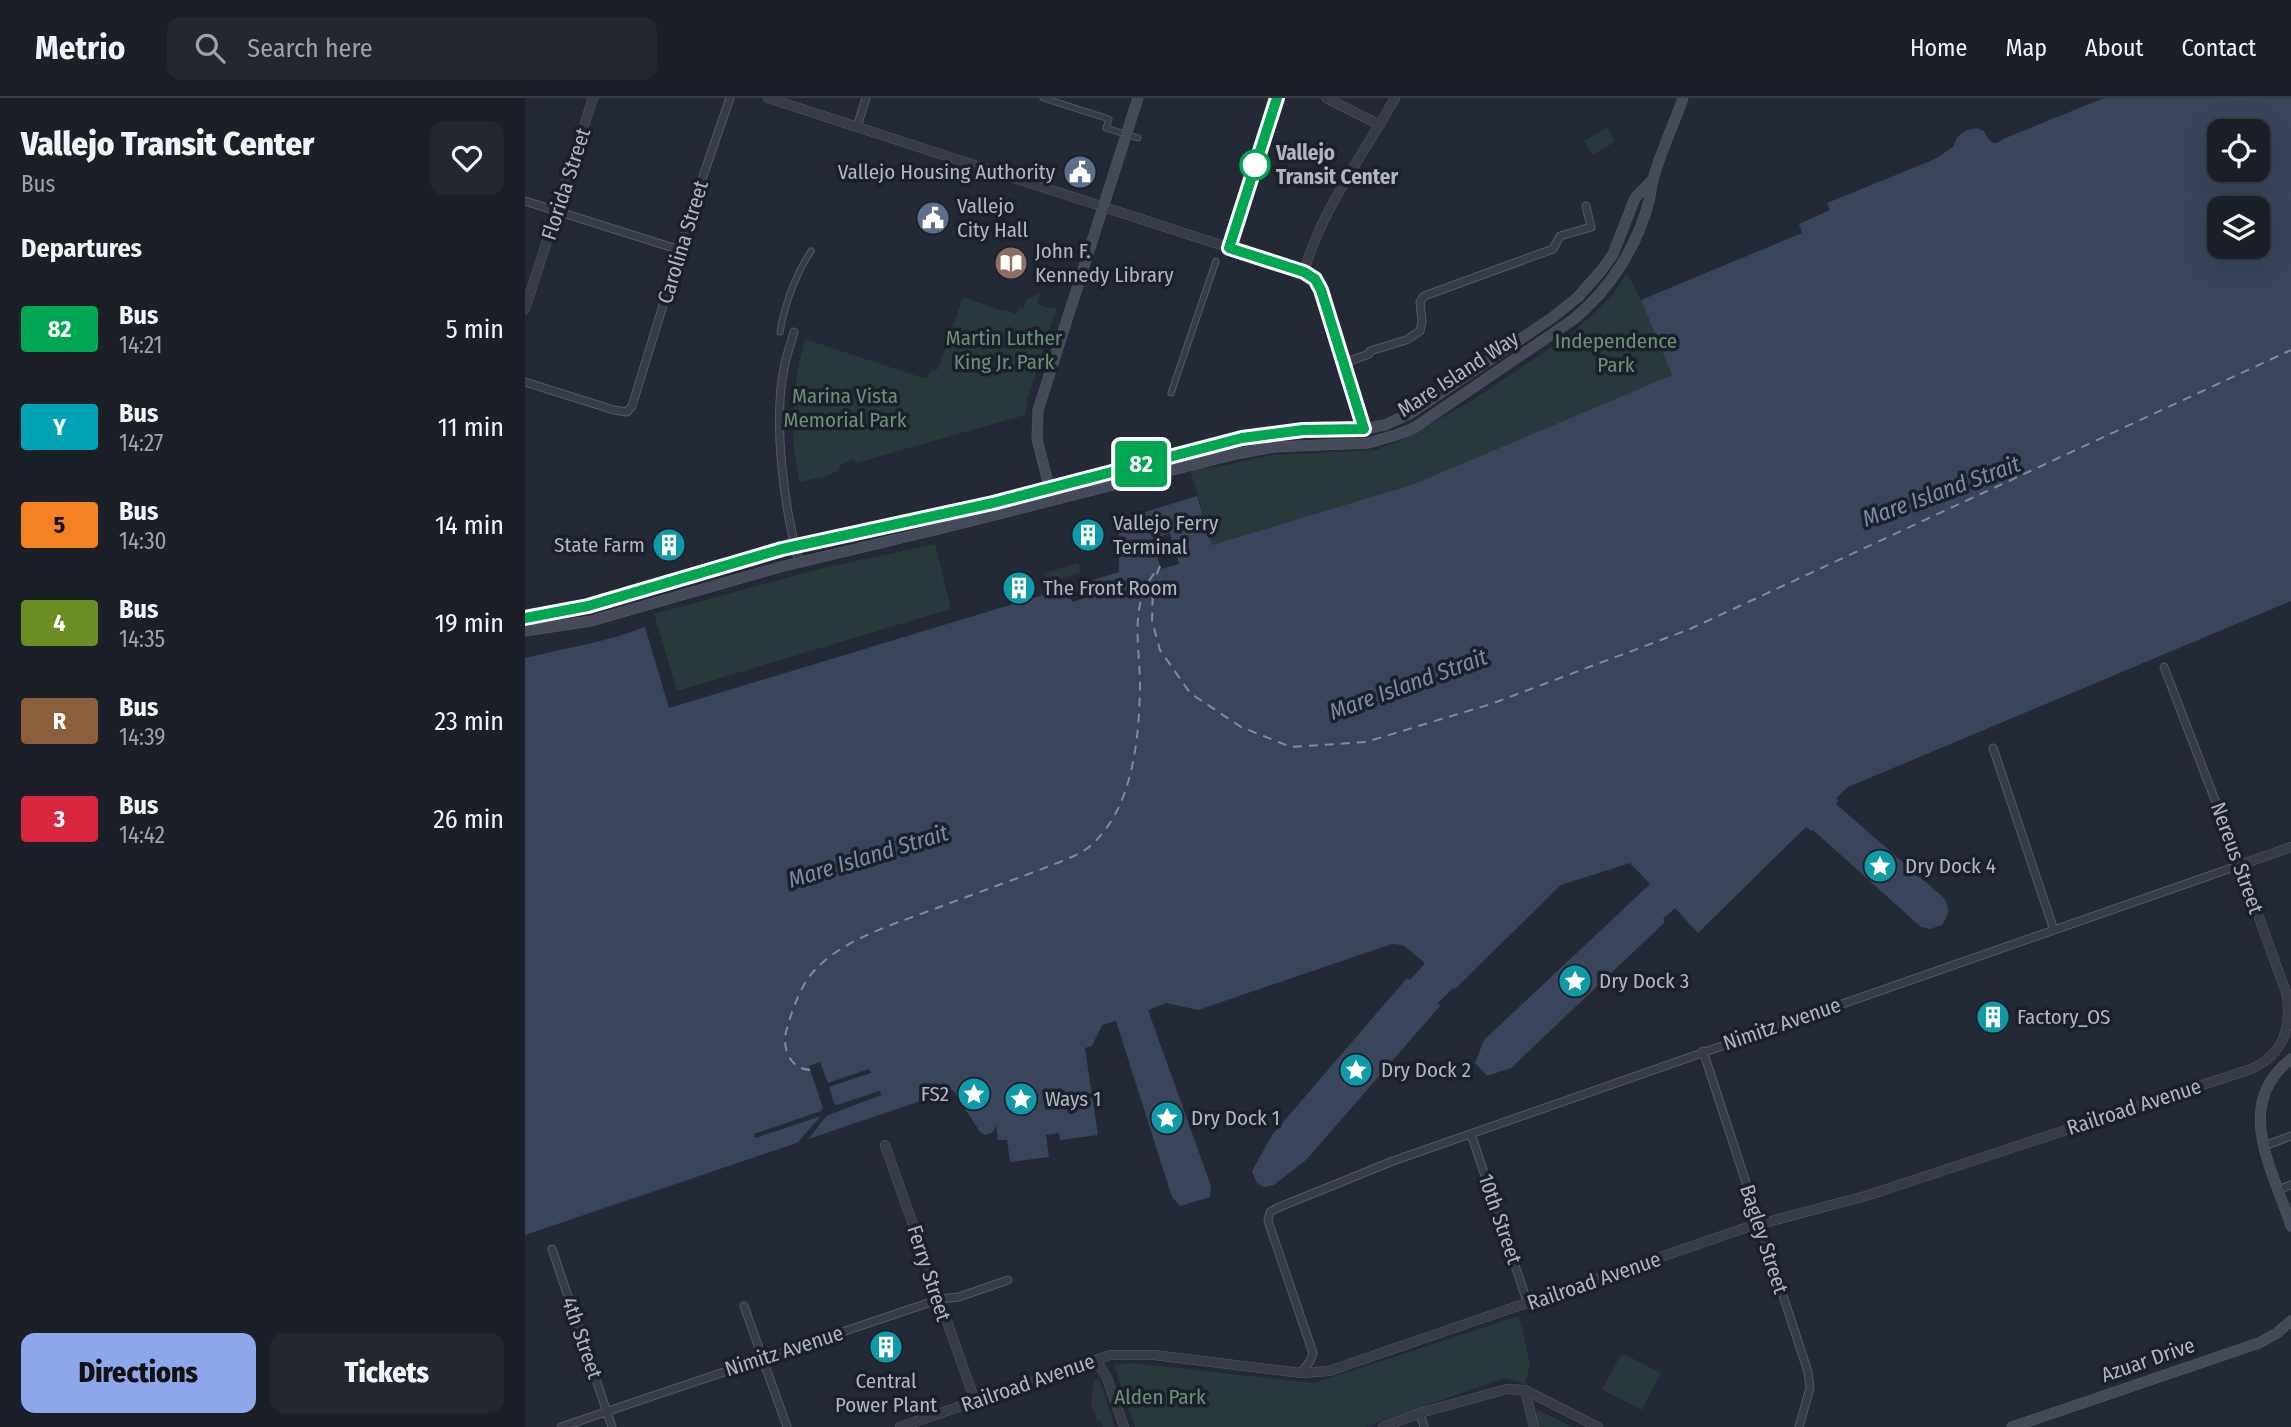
<!DOCTYPE html>
<html lang="en">
<head>
<meta charset="utf-8">
<style>
	body { margin:0; font-family:"Fira Sans Condensed",sans-serif; background:#232730; color:#f1f3f6; height:100vh; display:flex; flex-direction:column; font-size:26px; white-space:nowrap }
	* { box-sizing:border-box; margin:0 }
	p { font-size:23px; color:#9fa2a8 }
	.icon { flex:none; width:38px; height:38px; fill:none; stroke:currentColor; stroke-width:2; stroke-linecap:round; stroke-linejoin:round }
	.map { position:relative; flex:1; overflow:hidden }
	.side { display:flex; flex-direction:column; background:#1a1f28; width:525px }
	.side>* { flex:none }
	.badge { padding:0 14px; border-radius:5px; font-size:24px; line-height:46px }
	.buttons { position:absolute; left:1682px; top:21px; display:grid; gap:14px }
	.buttons a { display:grid; place-items:center; width:63px; height:63px; border-radius:14px; background:#1a1f28; box-shadow:0 7px 28px #0002,0 0 0 2px #383d45; font-size:35px }
	.map>.badge { position:absolute; translate:-50% -50%; box-shadow:0 0 0 4px #fff }
	h2 { padding:0 21px; font-size:26px; line-height:63px }
	.round { display:grid; place-items:center; flex:none; width:74px; height:74px; border-radius:14px; background:#232730 }
	.summary { display:flex; align-items:center; justify-content:space-between; height:119px; padding:0 21px }
	h1 { font-size:33px; font-weight:800; line-height:52px }
	.cta { display:flex; gap:14px; margin-top:auto; padding:14px 21px }
	.cta a { flex:1; height:80px; border-radius:14px; background:#8ea7ea; color:#111; font-size:28px; font-weight:800; line-height:80px; text-align:center }
	.cta a+a { background:#232730; color:#f1f3f6 }
	ul { padding:0; list-style:none }
	li { display:flex; align-items:center; gap:21px; height:98px; padding:0 21px }
	li div { flex:1 }
	li b { display:block; font-size:26px }
	li em { font-style:normal }
	li .badge { min-width:77px; font-weight:700; text-align:center }
	header { display:flex; align-items:center; gap:42px; box-sizing:border-box; height:98px; padding:0 35px; background:#1a1f28; border-bottom:2px solid #383d45 }
	header strong { font-size:33px }
	nav { display:flex; gap:38px; margin-inline-start:auto; font-size:24px }
	.search { width:490px; height:63px; background:#232730; display:flex; align-items:center; gap:18px; box-sizing:border-box; padding:0 24px; border-radius:14px; color:#9fa2a8; font-size:26px }
	main { display:flex; flex:1; min-height:0 }
	.map>svg:first-child { display:block }
	.green { fill:#29383a }
	.water { fill:#3a455c; fill-rule:evenodd }
	.pier { fill:#232935 }
	.lines { fill:none; stroke-linecap:round; stroke-linejoin:round }
	.ferry { stroke:#7c8aa7; stroke-width:2; stroke-dasharray:9 7; stroke-linecap:butt }
	.pedestrian-casing { stroke:#545864; stroke-width:7 }
	.minor-casing { stroke:#545864; stroke-width:9 }
	.tertiary-casing { stroke:#545864; stroke-width:10 }
	.secondary-casing { stroke:#545864; stroke-width:11 }
	.pedestrian { stroke:#363b46; stroke-width:5 }
	.minor { stroke:#363b46; stroke-width:7 }
	.tertiary { stroke:#363b46; stroke-width:9 }
	.secondary { stroke:#454a58; stroke-width:10 }
	.line-casing { stroke:#fff; stroke-width:16 }
	.line { stroke:#00a651; stroke-width:10 }
	.stop-dot { fill:#fff; stroke:#00a651; stroke-width:3.5 }
	.labels { text-anchor:middle; stroke-width:7; stroke-linejoin:round; paint-order:stroke }
	.stop-label { font-size:21px; font-weight:bold; fill:#b1b5c2; stroke:#1c202a; text-anchor:start }
	.poi-label { font-size:21px; fill:#b1b5c2; stroke:#1c202a; text-anchor:start }
	.street-label { font-size:21px; fill:#b1b5c2; stroke:#1c202a }
	.park-label { font-size:21px; fill:#6b9078; stroke:#1c202a }
	.water-label { font-size:23px; font-style:italic; fill:#7c8aa7; stroke:#1c202a }
</style>
</head>
<body>
<header>
<strong>Metrio</strong>
<div class="search"><svg class="icon" aria-label="search" viewBox="0 0 24 24"><circle cx="10" cy="10" r="6"/><path d="M15 15l6 6"/></svg>Search here</div>
<nav><a>Home</a><a>Map</a><a>About</a><a>Contact</a></nav>
</header>
<main>
<section class="side">
<div class="summary"><div><h1>Vallejo Transit Center</h1><p>Bus</p></div><a class="round"><svg class="icon" aria-label="heart" viewBox="0 0 24 24"><path d="M12 20l-8-8c-3-5 5-10 8-4 3-6 11-1 8 4z"/></svg></a></div>
<h2>Departures</h2>
<ul>
<li><span class="badge" style="background:#00a651;color:#fff">82</span><div><b>Bus</b><p>14:21</p></div><em>5 min</em></li>
<li><span class="badge" style="background:#00a3b4;color:#fff">Y</span><div><b>Bus</b><p>14:27</p></div><em>11 min</em></li>
<li><span class="badge" style="background:#f58220;color:#111">5</span><div><b>Bus</b><p>14:30</p></div><em>14 min</em></li>
<li><span class="badge" style="background:#6b8e23;color:#fff">4</span><div><b>Bus</b><p>14:35</p></div><em>19 min</em></li>
<li><span class="badge" style="background:#8b5e3c;color:#fff">R</span><div><b>Bus</b><p>14:39</p></div><em>23 min</em></li>
<li><span class="badge" style="background:#d7263d;color:#fff">3</span><div><b>Bus</b><p>14:42</p></div><em>26 min</em></li>
</ul>
<div class="cta"><a>Directions</a><a>Tickets</a></div>
</section>
<div class="map">
<svg width="1766" height="1329" viewBox="0 0 1766 1329">
	<rect width="100%" height="100%" fill="#232935"/>
	<path class="green" d="M1082,29l8,15 -22,13 -9,-14z
		M1102,175l14,27 31,75 -258,109 -202,61 -22,-76 27,-2 54,-12 105,-5 24,-9 71,-40 100,-67 39,-36z
		M515,195l-3,11 11,4 9,-1 -29,90 -3,18 -169,48 -2,-4 -15,7 1,4 -16,7 -25,5c-1,-11 -4,-22 -5,-33 -3,-37 1,-74 11,-110l118,39 4,-1 4,-6 7,-2 25,-72 40,14 1,-1 13,4 2,-8 5,2 3,-9z
		M410,446l16,65 -274,82 -23,-77 165,-45z
		M553,465l3,9 -34,11 -3,-10z
		M994,1218l11,48 -5,20 -20,-6 -140,49h-230l-21,-62 18,-2 182,20z
		M1101,1257l35,18 -19,37 -40,-20 18,-34z
		M569,1281l6,2 15,46h-12l-3,-7 -3,1 -6,-17z
		M1013,1312l35,17h-36l-3,-11z"/>
	<path class="water" d="M1579,0h187v503l-443,186 -12,11 2,3 -2,3 108,94c6,10 5,17 -2,27l-12,4 -9,-2 -108,-97 -2,1 -5,-4 -108,106 -23,-25 -12,11 2,3 -154,146 -24,8 -12,-13 9,-23 166,-156 -20,-21 -69,22 -106,104 -2,-1 -15,15 2,3 -134,154 -32,25 -10,2 -7,-4 -5,-12 20,-36 135,-157 3,2 15,-17 -22,-18 -11,-1 -194,66 -32,-7 -18,7 63,176 -1,11 -30,9 -8,-9 -56,-176 -14,4 -10,21 -7,2 13,87 -38,5 -1,-7 -13,2 3,22 -39,5 -3,-22h-9l-2,-14 -3,6 -8,3 -5,-3 -27,-42 -428,145v-577c40,-10 82,-16 120,-31l24,81 450,-136v-52l78,-24 15,49 202,-61 258,-109 -31,-75 161,-67 -3,-9 31,-14 -3,-7 108,-44 18,-12 4,-10 10,-7 9,-2 8,3c4,9 9,17 19,8zM1694,33h38v39h-38zM1694,110h38v39h-38z"/>
	<path class="pier" d="M645,435l9,31 -18,5 -9,-30z
		M570,488l2,8 -25,8 -2,-9z
		M295,964l8,21 41,-14 2,4 -42,14 5,17 3,1 43,-14 1,4 -55,21 -19,25 -9,1 23,-26 -66,22 -1,-4 67,-23 2,-3 -14,-42z"/>
	<g class="lines">
		<path class="ferry" d="M635,468l-7,17 -1,38 8,29 30,43 51,34 50,20 75,-5 125,-38 199,-75 601,-279
			M285,972c-19,-1 -28,-20 -24,-38 4,-16 11,-35 19,-49 25,-41 90,-59 132,-75 29,-11 59,-22 89,-33 15,-6 51,-18 63,-28 44,-37 50,-107 51,-161 0,-41 -12,-83 17,-116"/>
		<defs>
			<path id="pedestrian" d="M518,0l66,21 -3,9 32,10
				M255,234c5,-29 15,-56 31,-81
				M646,295l45,-132"/>
			<path id="minor" d="M332,29l9,-29
				M0,103l155,49
				M269,234c-3,12 -8,24 -10,36 -11,55 0,140 15,194
				M819,265l25,-9 1,-3 36,-11 14,-9 2,-10 -2,-19 4,-6 129,-47 7,-13 31,-9 -5,-21
				M0,284l89,28 13,2 5,-6 69,-224 29,-84
				M1468,650l61,182
				M1178,953l105,321 2,16 -11,39
				M946,1036l57,170
				M1739,1048l27,-10
				M1753,1092l13,-5
				M27,1151l60,178
				M219,1208l43,121
				M776,1275l9,-12 3,-8 -45,-132 2,-9 7,-4 116,-47 847,-296 -76,-198
				M895,1315l4,14
				M36,1329l379,-128 19,-2 49,-17"/>
			<path id="tertiary" d="M243,0l536,174 11,7 6,11 44,139
				M801,0l54,27
				M779,174c17,-62 60,-118 91,-174
				M0,211l68,-211
				M360,1047l90,256
				M571,1262l11,18 17,49
				M1000,1292l9,37
				M375,1329l210,-72h44l147,18 28,-2 416,-143 124,-33 382,-126c33,-15 40,-40 36,-74l-47,-130 51,-18
				M858,1329l37,-14 87,-24 18,1 73,37"/>
			<path id="secondary" d="M526,396l-14,-55 1,-29 100,-312
				M0,520l63,-12 194,-57 211,-46 249,-65 61,-7 62,-2 20,-4 26,-12 142,-96 25,-20 23,-26 12,-17 22,-56 18,-19
				M0,533l66,-10 189,-54 159,-38 297,-75 38,-7 94,-4 28,-8 18,-7 160,-109c36,-30 63,-72 75,-118 2,-7 2,-14 4,-21 7,-28 21,-55 30,-82
				M1766,961c-59,46 -18,110 0,167
				M1487,1329l247,-84 18,-10 14,-12"/>
		</defs>
		<use href="#pedestrian" class="pedestrian-casing"/>
		<use href="#minor" class="minor-casing"/>
		<use href="#tertiary" class="tertiary-casing"/>
		<use href="#secondary" class="secondary-casing"/>
		<use href="#pedestrian" class="pedestrian"/>
		<use href="#minor" class="minor"/>
		<use href="#tertiary" class="tertiary"/>
		<use href="#secondary" class="secondary"/>
	</g>
	<g class="lines">
		<defs>
			<path id="line" d="M0,520l63,-12 194,-57 211,-46 249,-65 61,-8 61,-1 -43,-139 -6,-11 -11,-7 -75,-24 48,-150"/>
		</defs>
		<use href="#line" class="line-casing"/>
		<use href="#line" class="line"/>
	</g>
	<defs>
		<symbol id="civic-disc" viewBox="-11 -11 22 22"><circle r="9.5" fill="#5c6f8a" stroke="#1c202a"/><path d="M-.6-6.5H3V-4.5H.6V-3L4-1V1h2V6H-6V1h2V-1L-.6-3ZM-1.2 2.5V6h2.4V2.5Z" fill="#fff"/></symbol>
		<symbol id="library-disc" viewBox="-11 -11 22 22"><circle r="9.5" fill="#8d6e63" stroke="#1c202a"/><path d="M-6-4Q-3-5.5-.7-3.5V5Q-3 3-6 4ZM6-4Q3-5.5 .7-3.5V5Q3 3 6 4Z" fill="#fff"/></symbol>
		<symbol id="building-disc" viewBox="-11 -11 22 22"><circle r="9.5" fill="#0f9aa8" stroke="#1c202a"/><path d="M-4-6H4V6H1V3H-1V6H-4ZM-2.5-4.3h1.7v1.8h-1.7ZM.8-4.3h1.7v1.8H.8ZM-2.5-1h1.7V.8h-1.7ZM.8-1h1.7V.8H.8Z" fill="#fff"/></symbol>
		<symbol id="sight-disc" viewBox="-11 -11 22 22"><circle r="9.5" fill="#0f9aa8" stroke="#1c202a"/><path d="M0-6L1.8-2.2L6-1.7L2.9 1.2L3.7 5.4L0 3.3L-3.7 5.4L-2.9 1.2L-6-1.7L-1.8-2.2Z" fill="#fff"/></symbol>
	</defs>
	<g fill-rule="evenodd">
		<use href="#civic-disc" x="536" y="55" width="38" height="38"/>
		<use href="#civic-disc" x="389" y="101" width="38" height="38"/>
		<use href="#library-disc" x="467" y="146" width="38" height="38"/>
		<use href="#building-disc" x="544" y="418" width="38" height="38"/>
		<use href="#building-disc" x="125" y="428" width="38" height="38"/>
		<use href="#building-disc" x="475" y="471" width="38" height="38"/>
		<use href="#sight-disc" x="1336" y="749" width="38" height="38"/>
		<use href="#sight-disc" x="1031" y="864" width="38" height="38"/>
		<use href="#building-disc" x="1449" y="900" width="38" height="38"/>
		<use href="#sight-disc" x="812" y="953" width="38" height="38"/>
		<use href="#sight-disc" x="430" y="977" width="38" height="38"/>
		<use href="#sight-disc" x="477" y="982" width="38" height="38"/>
		<use href="#sight-disc" x="623" y="1001" width="38" height="38"/>
		<use href="#building-disc" x="342" y="1230" width="38" height="38"/>
	</g>
	<circle class="stop-dot" cx="730" cy="67" r="14"/>
	<g class="labels">
		<g class="stop-label">
			<text x="751" y="62">Vallejo<tspan x="751" dy="24">Transit Center</tspan></text>
		</g>
		<g class="poi-label">
			<text x="530" y="81" text-anchor="end">Vallejo Housing Authority</text>
			<text x="432" y="115">Vallejo<tspan x="432" dy="24">City Hall</tspan></text>
			<text x="510" y="160">John F.<tspan x="510" dy="24">Kennedy Library</tspan></text>
			<text x="588" y="432">Vallejo Ferry<tspan x="588" dy="24">Terminal</tspan></text>
			<text x="120" y="454" text-anchor="end">State Farm</text>
			<text x="518" y="497">The Front Room</text>
			<text x="1380" y="775">Dry Dock 4</text>
			<text x="1074" y="890">Dry Dock 3</text>
			<text x="1492" y="926">Factory_OS</text>
			<text x="856" y="979">Dry Dock 2</text>
			<text x="424" y="1003" text-anchor="end">FS2</text>
			<text x="520" y="1008">Ways 1</text>
			<text x="666" y="1027">Dry Dock 1</text>
			<text x="361" y="1290" text-anchor="middle">Central<tspan x="361" dy="24">Power Plant</tspan></text>
		</g>
		<g class="street-label">
			<text transform="translate(41 86) rotate(-72)" y="7">Florida Street</text>
			<text transform="translate(158 144) rotate(-73)" y="7">Carolina Street</text>
			<text transform="translate(933 276) rotate(-33)" y="7">Mare Island Way</text>
			<text transform="translate(1712 760) rotate(70)" y="7">Nereus Street</text>
			<text transform="translate(1257 926) rotate(-19)" y="7">Nimitz Avenue</text>
			<text transform="translate(1609 1009) rotate(-18)" y="7">Railroad Avenue</text>
			<text transform="translate(975 1121) rotate(71)" y="7">10th Street</text>
			<text transform="translate(1239 1141) rotate(72)" y="7">Bagley Street</text>
			<text transform="translate(404 1175) rotate(72)" y="7">Ferry Street</text>
			<text transform="translate(1069 1183) rotate(-19)" y="7">Railroad Avenue</text>
			<text transform="translate(57 1240) rotate(71)" y="7">4th Street</text>
			<text transform="translate(259 1253) rotate(-18)" y="7">Nimitz Avenue</text>
			<text transform="translate(1623 1262) rotate(-19)" y="7">Azuar Drive</text>
			<text transform="translate(503 1285) rotate(-19)" y="7">Railroad Avenue</text>
		</g>
		<g class="park-label">
			<text x="479" y="247">Martin Luther<tspan x="479" dy="24">King Jr. Park</tspan></text>
			<text x="1091" y="250">Independence<tspan x="1091" dy="24">Park</tspan></text>
			<text x="320" y="305">Marina Vista<tspan x="320" dy="24">Memorial Park</tspan></text>
			<text x="635" y="1306">Alden Park</text>
		</g>
		<g class="water-label">
			<text transform="translate(1416 393) rotate(-20)" y="8">Mare Island Strait</text>
			<text transform="translate(883 586) rotate(-20)" y="8">Mare Island Strait</text>
			<text transform="translate(343 758) rotate(-17)" y="8">Mare Island Strait</text>
		</g>
	</g>
</svg>
<div class="buttons">
<a><svg class="icon" aria-label="locate" viewBox="0 0 24 24"><circle cx="12" cy="12" r="6"/><path d="M12 2v4M12 18v4M2 12h4M18 12h4"/></svg></a>
<a><svg class="icon" aria-label="layers" viewBox="0 0 24 24"><path d="M12 4l9 5-9 5-9-5zM3 14l9 5 9-5"/></svg></a>
</div>
<b class="badge" style="left:616px;top:366px;background:#00a651;color:#fff">82</b>
</div>
</main>
</body>
</html>
